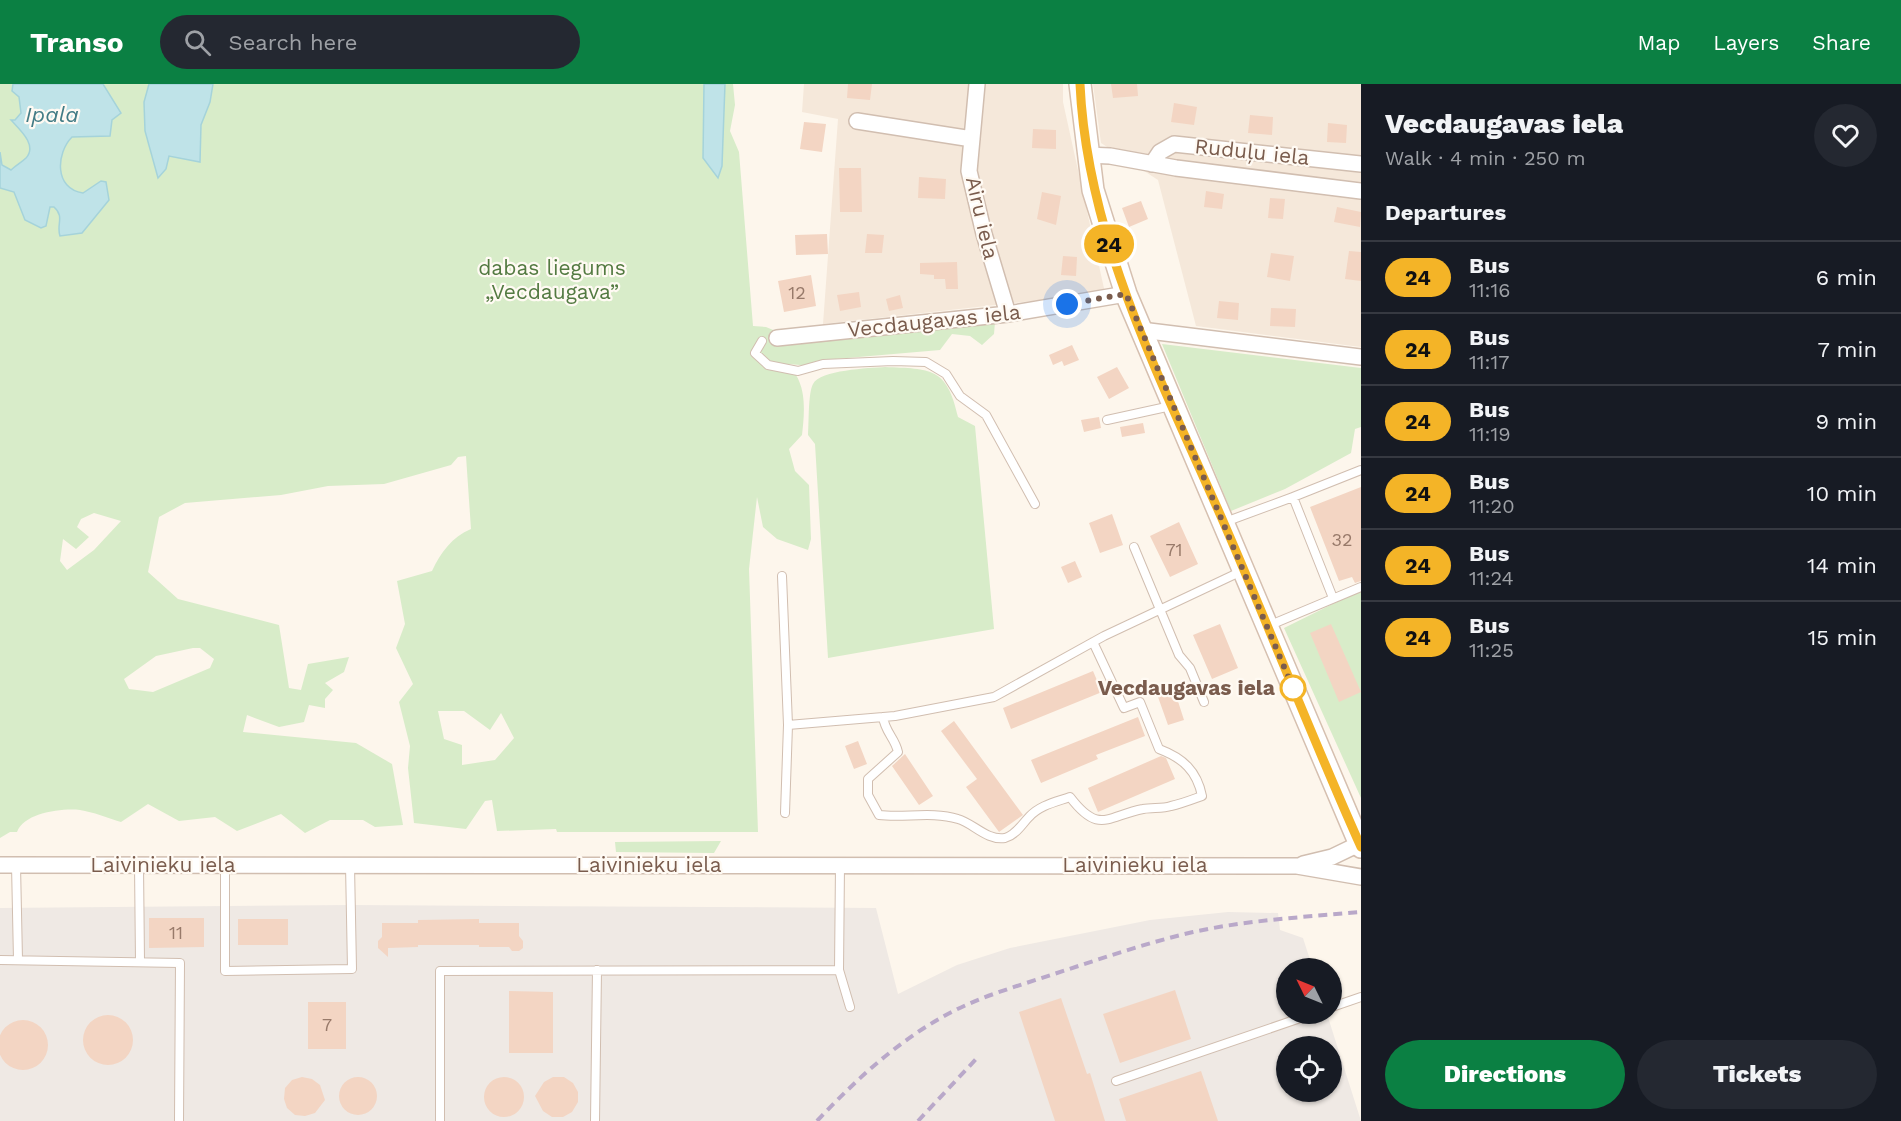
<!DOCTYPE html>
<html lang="en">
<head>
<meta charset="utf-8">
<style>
	body { margin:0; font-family:"Work Sans",sans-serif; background:#242831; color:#f1f3f6; height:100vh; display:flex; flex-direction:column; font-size:22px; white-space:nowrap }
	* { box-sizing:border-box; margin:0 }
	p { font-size:20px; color:#9ea1a6 }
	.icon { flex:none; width:33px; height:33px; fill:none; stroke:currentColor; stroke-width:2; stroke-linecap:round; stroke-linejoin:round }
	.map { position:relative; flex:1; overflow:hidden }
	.drawer { display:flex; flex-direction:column; background:#171b24; width:540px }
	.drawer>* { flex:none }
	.badge { padding:0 12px; border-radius:20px; font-size:21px; line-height:39px }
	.needle { width:39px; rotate:313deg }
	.tools { position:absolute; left:1276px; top:874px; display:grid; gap:12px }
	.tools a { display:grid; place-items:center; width:66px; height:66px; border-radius:50%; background:#171b24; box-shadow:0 2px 4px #0004; font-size:30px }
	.you { position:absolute; width:30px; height:30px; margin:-15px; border:4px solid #fff; border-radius:50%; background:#1a73e8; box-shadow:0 0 0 9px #1a73e833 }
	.map>.badge { position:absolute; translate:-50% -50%; box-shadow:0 0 0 3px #fff }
	h2 { padding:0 24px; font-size:22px; line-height:54px }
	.round { display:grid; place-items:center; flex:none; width:63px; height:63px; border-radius:32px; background:#242831 }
	.head { display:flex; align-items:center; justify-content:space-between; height:102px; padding:0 24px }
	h1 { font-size:28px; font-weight:800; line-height:45px }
	.button { display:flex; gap:12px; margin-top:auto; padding:12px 24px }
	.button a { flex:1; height:69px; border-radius:36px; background:#0b8043; color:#fff; font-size:24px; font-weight:800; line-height:69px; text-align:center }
	.button a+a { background:#242831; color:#f1f3f6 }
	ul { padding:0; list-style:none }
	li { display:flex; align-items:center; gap:18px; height:72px; padding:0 24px; border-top:2px solid #363941 }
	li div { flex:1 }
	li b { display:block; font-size:22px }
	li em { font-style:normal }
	li .badge { min-width:66px; font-weight:700; text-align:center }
	header { display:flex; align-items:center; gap:36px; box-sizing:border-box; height:84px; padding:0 30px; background:#0b8043; color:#fff }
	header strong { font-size:28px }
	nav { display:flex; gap:33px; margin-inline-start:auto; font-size:21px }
	.search { width:420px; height:54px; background:#242831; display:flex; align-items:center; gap:15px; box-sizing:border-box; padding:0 21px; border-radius:33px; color:#9ea1a6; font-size:22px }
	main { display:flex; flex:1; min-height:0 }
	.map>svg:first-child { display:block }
	.residential { fill:#f5e8da }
	.industrial { fill:#efe9e4; fill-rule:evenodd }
	.green { fill:#d8ecc9; fill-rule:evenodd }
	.water { fill:#bfe3e8; stroke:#a5d3da; stroke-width:1.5 }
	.building { fill:#f3d5c3 }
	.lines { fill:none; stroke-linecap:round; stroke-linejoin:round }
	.service-casing { stroke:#d1beb0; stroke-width:10 }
	.minor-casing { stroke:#d1beb0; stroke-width:18 }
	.secondary-casing { stroke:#d6c0b0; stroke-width:24 }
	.service { stroke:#fff; stroke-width:8 }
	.minor { stroke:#fff; stroke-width:15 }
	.secondary { stroke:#fff; stroke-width:21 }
	.rail { stroke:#b9a8c9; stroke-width:4; stroke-dasharray:9 6; stroke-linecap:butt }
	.line-casing { stroke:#fff; stroke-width:14 }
	.line { stroke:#f4b427; stroke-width:9 }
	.walk { stroke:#7a5c4d; stroke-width:6; stroke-dasharray:0 10.8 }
	.stop-dot { fill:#fff; stroke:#f4b427; stroke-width:3 }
	.labels { text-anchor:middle; stroke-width:4.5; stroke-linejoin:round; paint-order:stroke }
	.number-label { font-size:18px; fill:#987a6a }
	.street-label { font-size:21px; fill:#7a5c4d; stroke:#fffaf3 }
	.park-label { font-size:21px; fill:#537a41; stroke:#fffaf3 }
	.stop-label { font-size:21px; font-weight:bold; fill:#7a5c4d; stroke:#fffaf3; text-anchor:end }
	.water-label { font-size:22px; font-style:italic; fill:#437c86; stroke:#fffaf3 }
</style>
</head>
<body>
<header>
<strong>Transo</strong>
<div class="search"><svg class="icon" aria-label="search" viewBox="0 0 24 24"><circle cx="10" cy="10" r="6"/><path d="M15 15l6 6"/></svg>Search here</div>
<nav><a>Map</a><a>Layers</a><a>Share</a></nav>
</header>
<main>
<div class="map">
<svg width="1361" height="1037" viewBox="0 0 1361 1037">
	<rect width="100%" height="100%" fill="#fdf6ec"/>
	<path class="residential" d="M804,0h259v18l42,191 -282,31 15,-205 -36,-7z
		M1093,0h268v263l-165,-21 -38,-146 -57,-37z"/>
	<path class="industrial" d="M351,821l525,3 22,86 59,-29 53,-17 140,-28 78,-8 50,1 2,17 23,8 10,31h-26v45h40l34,107h-1361v-213zM1287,963h45v45h-45z"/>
	<path class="green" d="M0,0h733l2,21 -5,26 9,21 14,174 13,1 19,8 210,-13 -1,12 -12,11 -12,-9 -18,-2 -12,16 -116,10 -14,6 -21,-2c3,7 8,11 10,17 7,16 5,37 3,54l-13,14 6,22 14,14 2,54 -3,11 -31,-11 -14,-12 -6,-30 -8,72 9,263h-201l-1,-3 -59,2 -5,-31 -7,1 -19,28 -52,-6 -6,-55 2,-22 -11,-44 14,-18 -17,-36 9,-24 -8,-43 35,-10c9,-19 20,-34 39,-42l-5,-73 -8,1 -7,8 -67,19 -56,2 -47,9 -96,8 -26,14 -11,55 30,27 101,26 10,63 12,2 7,-26 41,-7 -5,15 -19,11 8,7 -8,9v9l-16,-3 -5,17 -25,5 -32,-12 -4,17 113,11 36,21 11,61 -28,2 -12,-7h-33l-25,13 -24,-19 -44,17 -22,-14 -36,4 -31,-17 -27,18c-13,-4 -28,-10 -41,-12 -19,-2 -56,3 -63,22h-7l-10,6zM94,429l27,8 -27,29 -27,20 -7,-9 3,-22 13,10 13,-12 -12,-10 4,-8zM193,564h7l14,11 -4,9 -57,24 -24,-3 -5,-10 32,-23zM438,627h26l26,19 11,-17 13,25 -19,22 -33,5v-20l-18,-6z
		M1162,260l199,24v59l-6,2 -4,24 -66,36 -54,22z
		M885,283c46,2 62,0 73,50l17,9 19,203 -166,29 -13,-214 -7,-9c1,-12 0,-42 5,-51 7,-14 56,-16 72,-17z
		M1361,506v208l-77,-170z
		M721,757l-7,12 -98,-1 -1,-10z"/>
	<path class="water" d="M13,0h90l18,29 -9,7 -2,16 -38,1c-16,16 -18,52 11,56l18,-12 5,1 3,18 -27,33 -22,3c-4,-12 5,-19 -6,-29h-4l-4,19 -5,2 -16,-8 -11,-28 -14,-4v-36l2,13 9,5c5,-5 11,-8 15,-12 12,-13 -7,-29 -15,-38h4l6,-7 -2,-16 -7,-6z
		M149,0h64l-3,18 -9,23 -1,37 -31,-6 -3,13 -8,9 -13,-47 -1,-29z
		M704,0h21l-3,82 -4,12 -15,-20z"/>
	<path class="building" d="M848,0h24l-2,16 -23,-2z
		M1111,0h26l1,12 -25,2z
		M1174,19l23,4 -3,18 -23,-3z
		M1250,31l23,2 -1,18 -24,-2z
		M804,38l22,2 -4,28 -22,-3z
		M1328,39l19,2 -1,18 -19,-1z
		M1033,45l23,1v19l-24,-1z
		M839,84h22l1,44h-22z
		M919,93l27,2 -1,20 -27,-1z
		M1206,107l18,3 -2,15 -18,-2z
		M1042,108l19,4 -5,29 -19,-6z
		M1270,114l15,1 -2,20 -15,-1z
		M1141,117l7,18 -19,8 -7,-19z
		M1337,123l24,5 -1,15 -26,-5z
		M827,150l1,20 -32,1 -1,-20z
		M867,150l17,1 -2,18h-17z
		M1349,167l12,1v29l-16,-2z
		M1271,169l23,3 -4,25 -23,-4z
		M1063,172l14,1 -1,19 -15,-1z
		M957,178l1,27h-12l-1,-10h-11v-4l-14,-1v-11z
		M811,191l5,31 -32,6 -6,-31z
		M859,208l2,15 -21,4 -3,-16z
		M900,211l3,13 -14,3 -3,-12z
		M1219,217l20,2 -1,17 -21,-2z
		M1271,224l25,1 -1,18 -25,-1z
		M1072,261l7,15 -15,6 -2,-5 -9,4 -4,-10z
		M1117,283l12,21 -20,11 -12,-22z
		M1099,333l2,11 -17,4 -3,-12z
		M1143,339l2,10 -23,4 -2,-10z
		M1361,403v94l-6,2 -3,-6 -13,4 -29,-74z
		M1112,430l11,31 -23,8 -11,-30z
		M1179,438l19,42 -28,13 -20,-41z
		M1075,477l7,16 -14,6 -7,-16z
		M1220,540l18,44 -26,11 -19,-44z
		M1331,540l30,68 -22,10 -29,-69z
		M1093,587l9,21 -91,37 -8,-21z
		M1175,608l9,28 -16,5 -10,-28z
		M1138,633l7,19 -49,19 2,4 -57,24 -10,-23z
		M954,637l69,94 -24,17 -33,-45 11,-8 -36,-48z
		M858,657l9,23 -13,5 -9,-23z
		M905,670l28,42 -14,9 -27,-39z
		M1161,672l5,2 9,21 -77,33 -10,-24z
		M149,834h55v29l-55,1z
		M238,835h50v26h-50z
		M479,835v4h40v13l4,5v7l-4,3h-7l-3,-4h-30v-2h-61v2l-30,1v9l-10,-9v-7l4,-4v-14h36v-3z
		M1175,906l16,49 -71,24 -17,-49z
		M509,907l44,1v61h-44z
		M1061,914l26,76 3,-1 15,48h-50l-36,-109z
		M308,918h38v47h-38z
		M83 956a25 25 0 1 1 50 0a25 25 0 1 1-50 0Z
		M-2 961a25 25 0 1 1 50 0a25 25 0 1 1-50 0Z
		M1201,987l17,50h-92l-7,-22z
		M339 1012a19 19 0 1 1 38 0a19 19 0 1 1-38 0Z
		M484 1013a20 20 0 1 1 40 0a20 20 0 1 1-40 0Z
		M302,993l10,2 8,6 5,15 -10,13 -10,3 -10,-1 -8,-7 -3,-9 1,-11 7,-8z
		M553,993h11l9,6 5,9v10l-6,10 -9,5h-11l-9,-6 -8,-15 9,-14z"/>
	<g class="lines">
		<defs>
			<path id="service" d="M762,257l-7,12 13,12 30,6 25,-7 70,-3 33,1 20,12 14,22 26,19 49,89
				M1107,336l64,-14
				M1293,413l68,-27
				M1225,438l68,-25 40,101
				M1134,463l45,108 11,13 14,34
				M782,492l6,149 107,-9 99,-19 110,-61 138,-65
				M1268,542l93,-39
				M883,633c2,15 12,21 15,35l-30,27v16l11,20c26,3 53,-4 79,4 15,4 29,22 47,19 11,-3 17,-14 24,-21 11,-12 27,-15 41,-20 29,38 37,19 73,12 9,-2 19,0 28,-3 10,-2 20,-6 31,-10 -5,-25 -19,-38 -43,-47l-19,-47 -16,6 -31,-66
				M785,729l3,-88
				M16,781l2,95
				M139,781l1,97
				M225,781v106l127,-2 -2,-104
				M840,781l-1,105 11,37
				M0,876l180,3 -1,158
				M1332,923l29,-10
				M1116,997l196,-67
				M440,1037v-150l399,-1
				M595,1037l2,-151"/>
			<path id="minor" d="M977,0l-8,87 15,63 24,80
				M857,37l115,18
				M1087,71l23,1 66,12 185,23
				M1152,80l8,-12 14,-8 187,20
				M1141,246l220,27
				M777,254l231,-24 118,-20
				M1303,780l29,-7 27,-13
				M0,781l1297,1 64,11"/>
			<path id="secondary" d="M1080,0l13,106 33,104 235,553"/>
		</defs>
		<use href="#service" class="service-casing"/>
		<use href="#minor" class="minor-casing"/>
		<use href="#secondary" class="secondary-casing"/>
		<use href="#service" class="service"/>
		<use href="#minor" class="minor"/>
		<use href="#secondary" class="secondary"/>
		<path class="rail" d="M817,1037c37,-39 75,-75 122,-102 35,-21 76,-32 115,-45 46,-15 92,-31 139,-42 55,-12 112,-15 168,-20
			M918,1037l60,-64"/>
	</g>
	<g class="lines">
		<defs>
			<path id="line" d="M1080,0c7,155 82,298 143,437 47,108 90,219 138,326"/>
		</defs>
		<use href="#line" class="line-casing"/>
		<use href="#line" class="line"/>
		<path class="walk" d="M1067,220l59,-10 167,394"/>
	</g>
	<circle class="stop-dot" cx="1293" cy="604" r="12"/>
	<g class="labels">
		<g class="number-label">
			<text x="797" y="215">12</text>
			<text x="1342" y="462">32</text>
			<text x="1174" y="472">71</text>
			<text x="176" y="855">11</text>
			<text x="327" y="947">7</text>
		</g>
		<g class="street-label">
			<text transform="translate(1252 68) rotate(6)" y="7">Ruduļu iela</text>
			<text transform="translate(982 134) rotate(77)" y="7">Airu iela</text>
			<text transform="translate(934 237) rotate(-6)" y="7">Vecdaugavas iela</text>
			<text x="163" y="788">Laivinieku iela</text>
			<text x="649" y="788">Laivinieku iela</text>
			<text x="1135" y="788">Laivinieku iela</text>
		</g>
		<g class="park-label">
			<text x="552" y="191">dabas liegums<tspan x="552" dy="24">„Vecdaugava”</tspan></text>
		</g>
		<g class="stop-label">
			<text x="1275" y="611">Vecdaugavas iela</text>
		</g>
		<g class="water-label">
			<text x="52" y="38">Ipala</text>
		</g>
	</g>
</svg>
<div class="tools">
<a><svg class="needle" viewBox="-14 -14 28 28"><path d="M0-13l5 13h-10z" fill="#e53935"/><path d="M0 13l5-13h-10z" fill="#9ea1a6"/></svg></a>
<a><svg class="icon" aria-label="locate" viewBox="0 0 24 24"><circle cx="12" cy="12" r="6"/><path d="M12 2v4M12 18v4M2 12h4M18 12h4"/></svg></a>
</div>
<div class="you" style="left:1067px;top:220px"></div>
<b class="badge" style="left:1109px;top:160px;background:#f4b427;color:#111">24</b>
</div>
<section class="drawer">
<div class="head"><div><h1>Vecdaugavas iela</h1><p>Walk · 4 min · 250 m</p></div><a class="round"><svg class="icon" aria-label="heart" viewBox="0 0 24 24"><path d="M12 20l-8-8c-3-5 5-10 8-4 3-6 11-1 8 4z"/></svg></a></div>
<h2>Departures</h2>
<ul>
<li><span class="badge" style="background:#f4b427;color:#111">24</span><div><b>Bus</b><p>11:16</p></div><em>6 min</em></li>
<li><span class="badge" style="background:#f4b427;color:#111">24</span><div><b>Bus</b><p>11:17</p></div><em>7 min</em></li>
<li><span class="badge" style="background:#f4b427;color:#111">24</span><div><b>Bus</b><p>11:19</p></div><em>9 min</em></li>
<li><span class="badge" style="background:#f4b427;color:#111">24</span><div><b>Bus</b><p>11:20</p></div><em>10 min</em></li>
<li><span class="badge" style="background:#f4b427;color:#111">24</span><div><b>Bus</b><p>11:24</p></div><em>14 min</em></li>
<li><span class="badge" style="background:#f4b427;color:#111">24</span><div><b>Bus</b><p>11:25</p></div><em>15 min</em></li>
</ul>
<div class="button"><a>Directions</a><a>Tickets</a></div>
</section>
</main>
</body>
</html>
